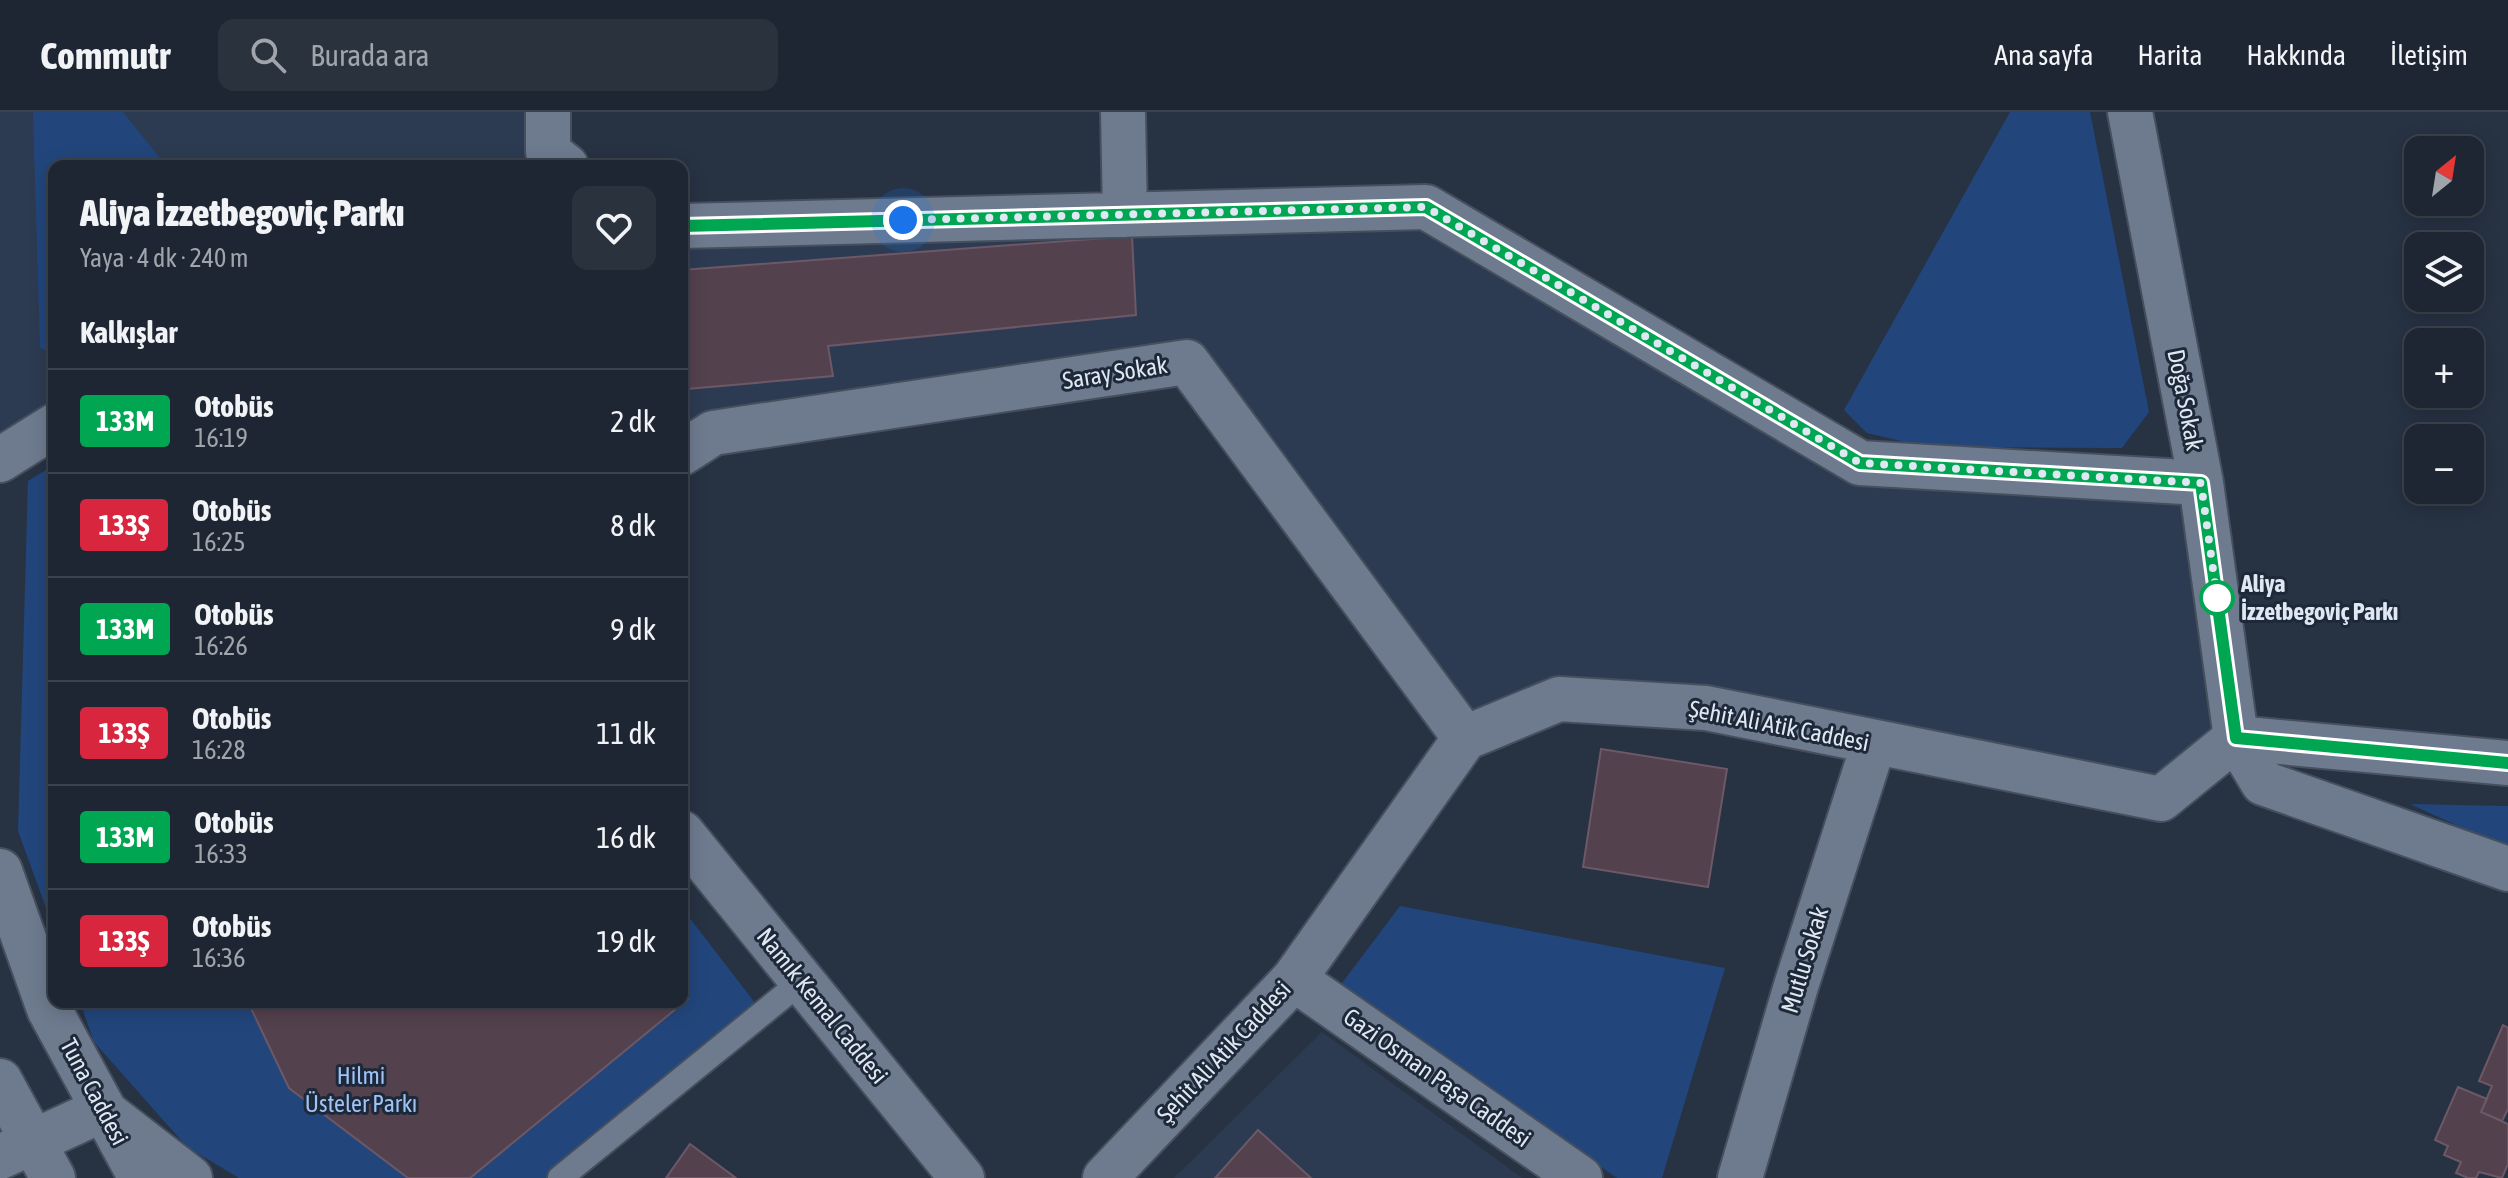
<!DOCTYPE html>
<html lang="tr">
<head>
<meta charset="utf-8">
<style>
	body { margin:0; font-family:"Asap Condensed",sans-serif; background:#2a323e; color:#f1f3f6; height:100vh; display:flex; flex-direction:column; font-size:30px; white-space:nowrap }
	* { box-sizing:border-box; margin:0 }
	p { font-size:26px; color:#a0a5ac }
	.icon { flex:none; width:44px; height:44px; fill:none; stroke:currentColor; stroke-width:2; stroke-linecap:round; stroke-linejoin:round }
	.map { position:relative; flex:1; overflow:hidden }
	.side { position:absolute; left:48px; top:48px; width:640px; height:848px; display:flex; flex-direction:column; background:#1d2632; border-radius:16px; box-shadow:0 4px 20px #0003,0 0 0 2px #3b434d }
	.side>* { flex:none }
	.badge { padding:0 16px; border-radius:6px; font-size:28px; line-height:52px }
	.needle { width:52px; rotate:30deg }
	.buttons { position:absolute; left:2404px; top:24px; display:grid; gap:16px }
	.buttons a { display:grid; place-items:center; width:80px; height:80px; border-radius:16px; background:#1d2632; box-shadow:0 4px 20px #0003,0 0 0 2px #3b434d; font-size:40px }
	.you { position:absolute; width:40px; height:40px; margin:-20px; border:6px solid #fff; border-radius:50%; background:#1a73e8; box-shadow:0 0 0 12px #1a73e833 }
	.map>.badge { position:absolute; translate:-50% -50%; box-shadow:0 0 0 4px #fff }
	h2 { padding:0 32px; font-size:30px; line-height:72px }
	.round { display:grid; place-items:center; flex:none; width:84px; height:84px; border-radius:16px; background:#2a323e }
	.overview { display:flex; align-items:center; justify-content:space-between; height:136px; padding:0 32px }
	h1 { font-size:38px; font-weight:800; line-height:60px }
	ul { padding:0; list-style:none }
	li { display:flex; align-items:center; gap:24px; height:104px; padding:0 32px; border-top:2px solid #3b434d }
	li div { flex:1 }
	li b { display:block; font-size:30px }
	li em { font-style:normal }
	li .badge { min-width:88px; font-weight:700; text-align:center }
	header { display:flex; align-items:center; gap:48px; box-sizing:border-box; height:112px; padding:0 40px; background:#1d2632; border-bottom:2px solid #3b434d }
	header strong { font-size:38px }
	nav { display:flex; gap:44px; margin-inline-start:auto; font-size:28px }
	.search { width:560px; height:72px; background:#2a323e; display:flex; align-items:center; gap:20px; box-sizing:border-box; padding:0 28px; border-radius:16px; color:#a0a5ac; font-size:30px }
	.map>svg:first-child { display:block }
	.built { fill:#2d3b52 }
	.green { fill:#22467c }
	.building { fill:#54414e; stroke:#6c5866; stroke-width:2 }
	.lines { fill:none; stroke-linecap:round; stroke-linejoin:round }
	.service-casing { stroke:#454f5d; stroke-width:28 }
	.minor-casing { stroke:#454f5d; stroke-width:48 }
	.tertiary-casing { stroke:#454f5d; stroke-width:48 }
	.service { stroke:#6e7b8f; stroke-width:24 }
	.minor { stroke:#6e7b8f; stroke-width:44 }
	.tertiary { stroke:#6e7b8f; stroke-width:44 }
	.line-casing { stroke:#fff; stroke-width:18 }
	.line { stroke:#00a651; stroke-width:12 }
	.walk { stroke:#dfe7f2; stroke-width:8; stroke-dasharray:0 14.4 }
	.stop-dot { fill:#fff; stroke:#00a651; stroke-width:4 }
	.labels { text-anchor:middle; stroke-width:6; stroke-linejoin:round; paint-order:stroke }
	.street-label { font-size:24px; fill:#dfe7f2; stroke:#1d2838 }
	.stop-label { font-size:24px; font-weight:bold; fill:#dfe7f2; stroke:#1d2838; text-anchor:start }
	.park-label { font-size:24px; fill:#9fc2f7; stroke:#1d2838 }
</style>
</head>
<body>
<header>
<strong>Commutr</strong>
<div class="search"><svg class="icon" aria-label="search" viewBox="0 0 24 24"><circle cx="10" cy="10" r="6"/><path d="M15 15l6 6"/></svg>Burada ara</div>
<nav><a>Ana sayfa</a><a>Harita</a><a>Hakkında</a><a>İletişim</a></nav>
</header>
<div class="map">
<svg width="2508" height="1066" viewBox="0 0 2508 1066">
	<rect width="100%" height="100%" fill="#273243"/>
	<path class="built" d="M0,0h550l19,54h-515v264l-54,36z
		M1424,96l431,257 345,18 39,256 -74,62 -610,-107 -93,42 -275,-373 -505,90v-230z
		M1322,920l200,146h-348z"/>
	<path class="green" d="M33,0h90l43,54h-112v188l-14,-6z
		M2010,0h80l59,300 -27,36 -196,-1 -59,-14 -23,-23z
		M54,353v465l-36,-99 10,-350z
		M2410,692l98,2v43z
		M1400,794l325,62 -63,210h-45l-278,-191z
		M682,796l80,104 -187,166h-336l-52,-31 -93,-105 -14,-40h602z"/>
	<path class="building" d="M1132,124l4,79 -308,31 5,30 -146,13 -5,25v-144z
		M1601,637l126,20 -19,118 -125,-20z
		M682,880l6,7 -218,179h-62l-119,-90 -41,-86h434z
		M2503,913l5,3v81l-6,12 -21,-9 11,-26 -13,-5z
		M2458,975l29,12 -6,13 27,12v40l-6,14 -23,-6 -3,6h-8l-12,-5 5,-11 -17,-7 4,-9 -13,-6z
		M1258,1018l53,48h-96z
		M690,1032l46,34h-70z"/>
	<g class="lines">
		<defs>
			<path id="service" d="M560,1066l242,-197"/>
			<path id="minor" d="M548,0v40l18,14
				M1123,0l2,103
				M2130,0l71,371 35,255 272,25
				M682,114l744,-19 434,256 341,20
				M682,341l31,-20 474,-71 278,376
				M1294,867l286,199
				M0,1045l102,-47 88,68
				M1740,1066l56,-192 78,-243"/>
			<path id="tertiary" d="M0,348l54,-34
				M682,721l280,345
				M0,759l49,138 92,169
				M0,969l53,97
				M1105,1066l189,-199 171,-241 94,-39 147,9 455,91 75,-61 27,45 245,86"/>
		</defs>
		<use href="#service" class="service-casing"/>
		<use href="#minor" class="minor-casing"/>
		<use href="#tertiary" class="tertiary-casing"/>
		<use href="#service" class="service"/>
		<use href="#minor" class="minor"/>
		<use href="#tertiary" class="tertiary"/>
	</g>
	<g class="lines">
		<defs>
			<path id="line" d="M682,114l744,-19 434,256 341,20 35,255 272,25"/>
		</defs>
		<use href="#line" class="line-casing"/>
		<use href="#line" class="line"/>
		<path class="walk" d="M903,108l523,-13 434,256 341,20 16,115"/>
	</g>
	<circle class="stop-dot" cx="2217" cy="486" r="16"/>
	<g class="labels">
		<g class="street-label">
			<text transform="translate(1115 261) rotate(-9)" y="8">Saray Sokak</text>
			<text transform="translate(2185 288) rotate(79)" y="8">Doğa Sokak</text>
			<text transform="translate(1779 614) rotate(11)" y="8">Şehit Ali Atik Caddesi</text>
			<text transform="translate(1805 848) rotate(-73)" y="8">Mutlu Sokak</text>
			<text transform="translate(822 894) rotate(51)" y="8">Namık Kemal Caddesi</text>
			<text transform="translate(1224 940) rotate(-47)" y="8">Şehit Ali Atik Caddesi</text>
			<text transform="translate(1437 966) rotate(35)" y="8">Gazi Osman Paşa Caddesi</text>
			<text transform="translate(94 980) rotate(62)" y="8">Tuna Caddesi</text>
		</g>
		<g class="stop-label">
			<text x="2241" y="480">Aliya<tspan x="2241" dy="28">İzzetbegoviç Parkı</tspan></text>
		</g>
		<g class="park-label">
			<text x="361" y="972">Hilmi<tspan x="361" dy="28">Üsteler Parkı</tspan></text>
		</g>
	</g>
</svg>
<div class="buttons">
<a><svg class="needle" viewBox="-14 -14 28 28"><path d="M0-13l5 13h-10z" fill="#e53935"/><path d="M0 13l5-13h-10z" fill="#a0a5ac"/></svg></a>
<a><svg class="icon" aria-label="layers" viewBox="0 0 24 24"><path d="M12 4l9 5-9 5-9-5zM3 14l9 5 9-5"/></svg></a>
<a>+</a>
<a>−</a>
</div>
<div class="you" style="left:903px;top:108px"></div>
<section class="side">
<div class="overview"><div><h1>Aliya İzzetbegoviç Parkı</h1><p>Yaya · 4 dk · 240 m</p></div><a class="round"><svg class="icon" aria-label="heart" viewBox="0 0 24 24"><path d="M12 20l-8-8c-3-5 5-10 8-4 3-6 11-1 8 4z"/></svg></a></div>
<h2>Kalkışlar</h2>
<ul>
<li><span class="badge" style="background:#00a651;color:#fff">133M</span><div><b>Otobüs</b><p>16:19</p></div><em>2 dk</em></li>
<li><span class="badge" style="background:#d7263d;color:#fff">133Ş</span><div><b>Otobüs</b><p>16:25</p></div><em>8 dk</em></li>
<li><span class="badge" style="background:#00a651;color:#fff">133M</span><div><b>Otobüs</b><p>16:26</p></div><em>9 dk</em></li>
<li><span class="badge" style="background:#d7263d;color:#fff">133Ş</span><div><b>Otobüs</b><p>16:28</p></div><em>11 dk</em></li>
<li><span class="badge" style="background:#00a651;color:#fff">133M</span><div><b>Otobüs</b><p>16:33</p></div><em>16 dk</em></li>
<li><span class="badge" style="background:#d7263d;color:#fff">133Ş</span><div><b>Otobüs</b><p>16:36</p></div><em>19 dk</em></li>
</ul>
</section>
</div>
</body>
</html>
